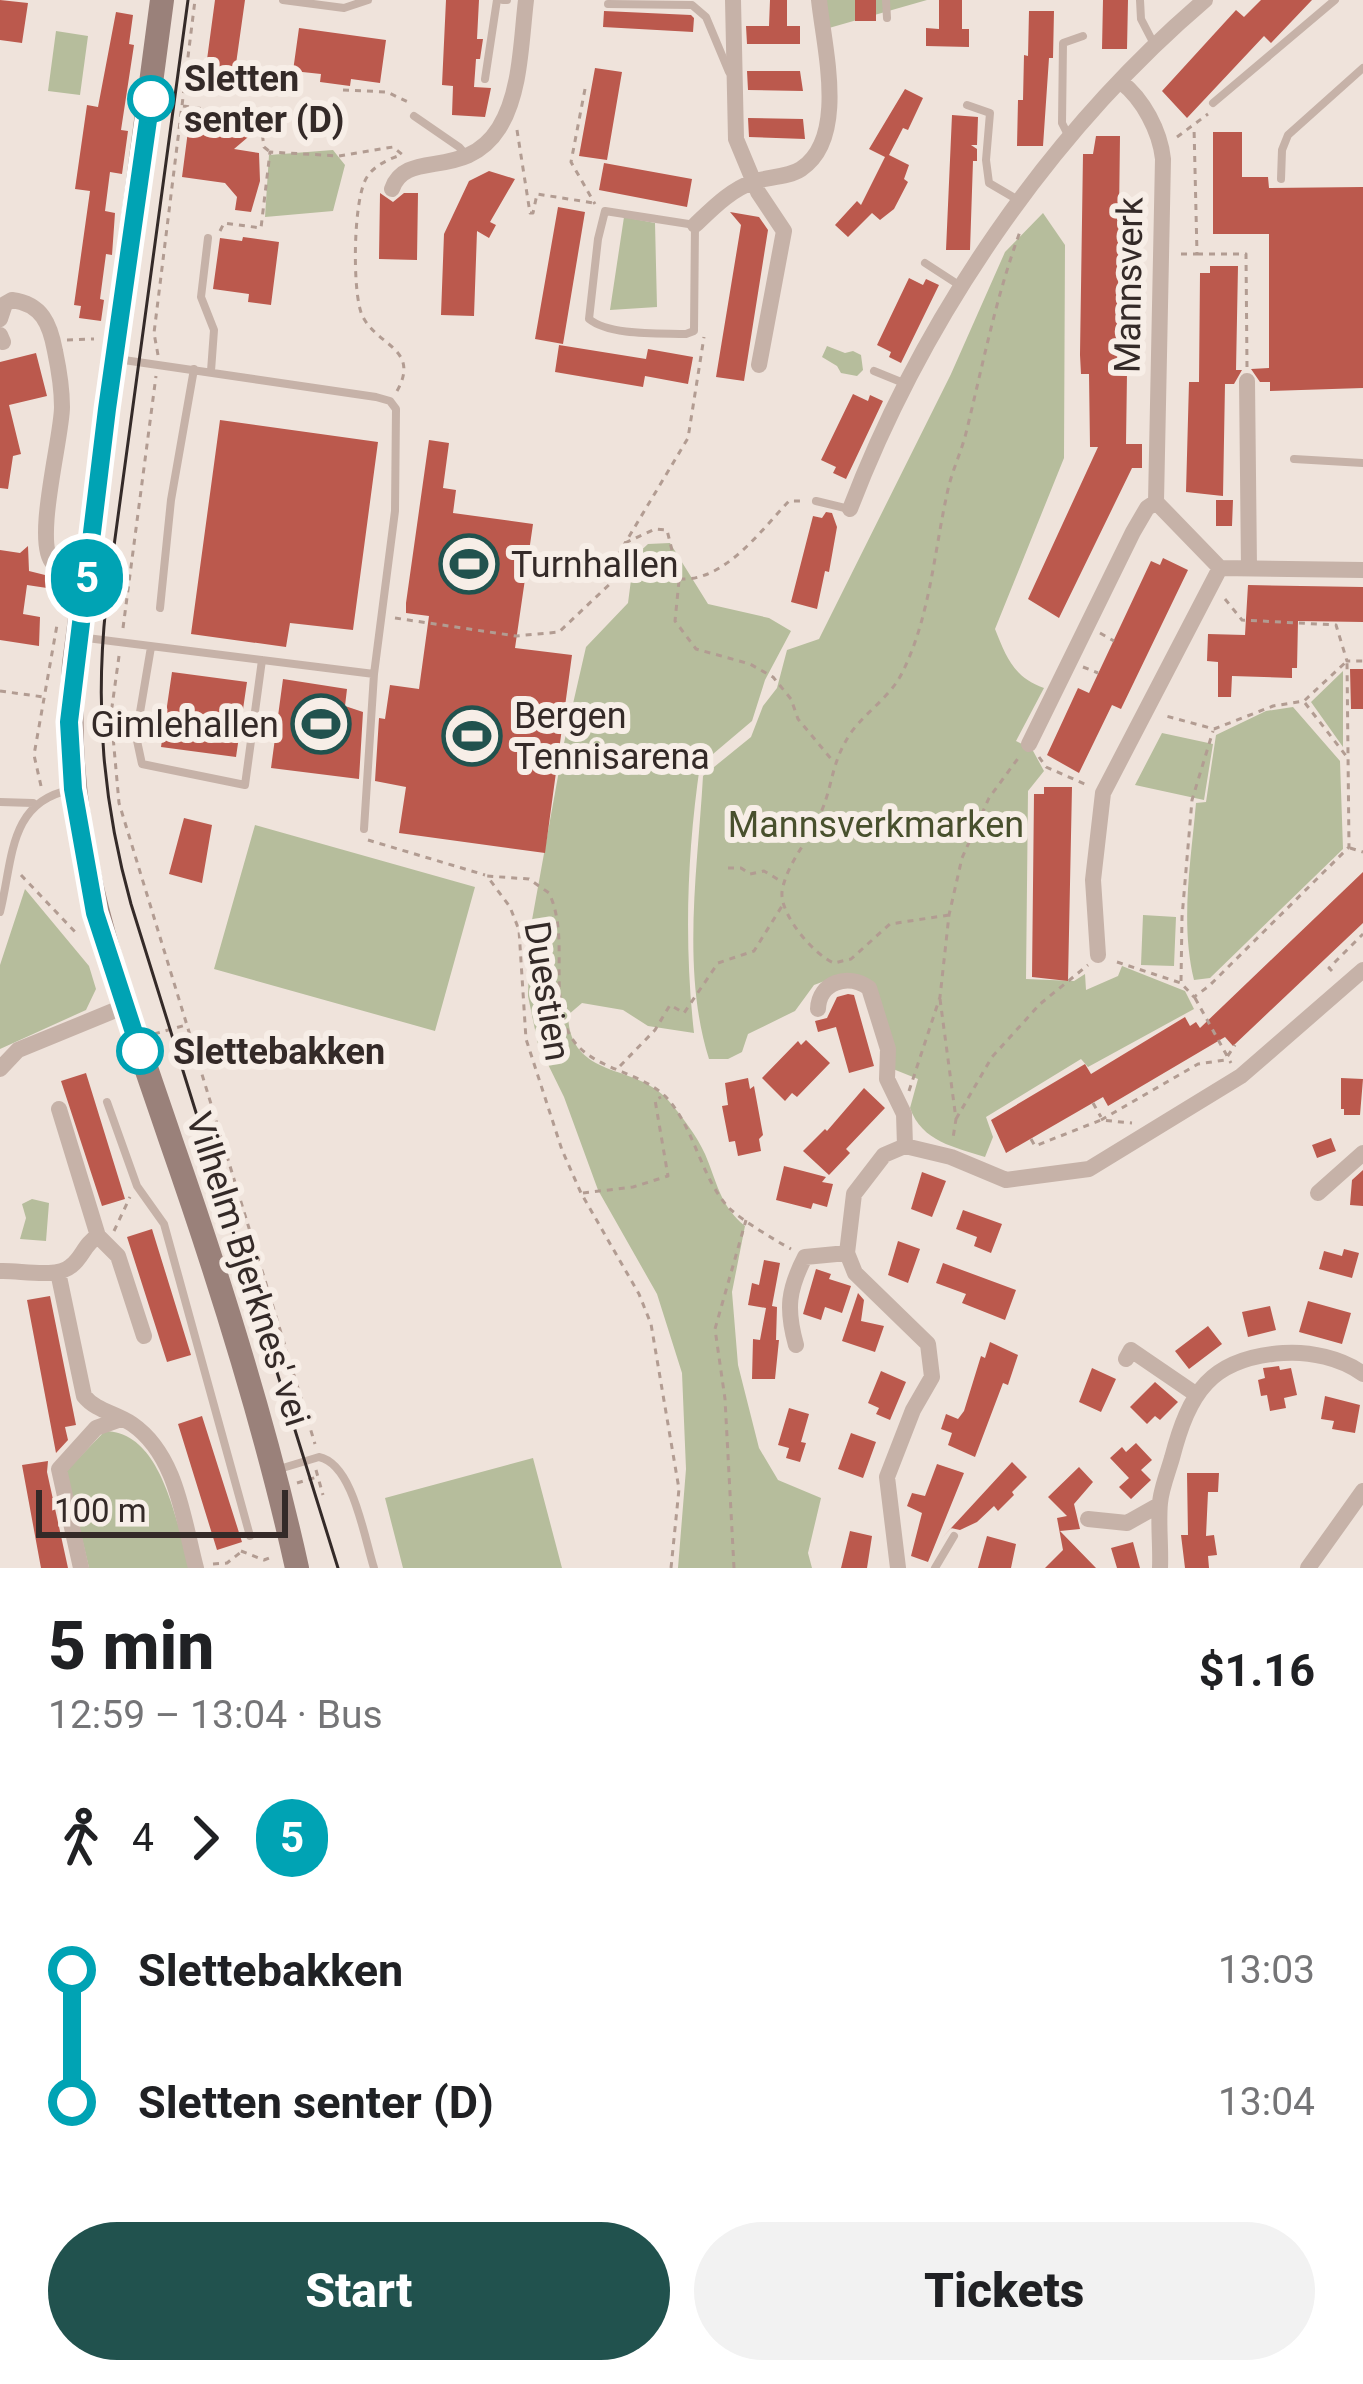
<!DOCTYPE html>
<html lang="en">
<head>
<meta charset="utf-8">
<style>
	body { margin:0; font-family:Roboto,sans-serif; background:#f2f2f2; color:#202124; height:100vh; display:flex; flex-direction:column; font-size:45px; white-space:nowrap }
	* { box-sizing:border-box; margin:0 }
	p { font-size:39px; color:#757577 }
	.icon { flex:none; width:66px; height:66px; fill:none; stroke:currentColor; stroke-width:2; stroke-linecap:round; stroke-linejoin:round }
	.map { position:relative; height:1568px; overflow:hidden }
	.details { display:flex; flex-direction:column; background:#fff; flex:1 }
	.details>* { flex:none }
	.badge { padding:0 24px; border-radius:39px; font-size:42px; line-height:78px }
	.scale { position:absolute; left:36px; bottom:30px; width:252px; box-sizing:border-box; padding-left:12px; border:6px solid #342a28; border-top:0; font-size:33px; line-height:42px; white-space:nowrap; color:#342a28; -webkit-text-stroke:9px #f7eee7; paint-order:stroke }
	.map>.badge { position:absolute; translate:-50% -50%; box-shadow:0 0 0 6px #fff }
	.legs { display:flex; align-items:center; gap:18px; height:132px; padding:0 48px; font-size:39px }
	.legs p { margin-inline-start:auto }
	.headline { display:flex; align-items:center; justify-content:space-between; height:204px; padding:0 48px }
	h1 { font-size:66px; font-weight:800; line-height:90px }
	.action { display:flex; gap:24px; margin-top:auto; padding:24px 48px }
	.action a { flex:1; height:138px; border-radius:72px; background:#21524e; color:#fff; font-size:48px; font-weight:800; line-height:138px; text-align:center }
	.action a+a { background:#f2f2f2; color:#202124 }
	ul { padding:0 48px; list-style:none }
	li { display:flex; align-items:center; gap:42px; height:132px; font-size:45px }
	li i { display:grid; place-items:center; width:18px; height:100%; margin:0 15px; background:currentColor }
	li i::after { content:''; width:30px; height:30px; margin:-15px; border:9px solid; border-radius:50%; background:#fff }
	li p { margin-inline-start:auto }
	li:first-child i { background:linear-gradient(#0000 50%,currentColor 0) }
	li:last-child i { background:linear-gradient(currentColor 50%,#0000 0) }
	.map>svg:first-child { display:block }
	.green { fill:#b6bd9c }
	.building { fill:#bb594d }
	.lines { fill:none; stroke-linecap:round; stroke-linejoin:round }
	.path { stroke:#b29c92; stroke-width:3; stroke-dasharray:6 6; stroke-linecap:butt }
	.service { stroke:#c6b2a8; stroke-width:8 }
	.minor { stroke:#c6b2a8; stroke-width:16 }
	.secondary { stroke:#9a817a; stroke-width:24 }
	.tram { stroke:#342a28; stroke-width:3 }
	.line-1-casing { stroke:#fff; stroke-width:27 }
	.line-1 { stroke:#00a3b4; stroke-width:18 }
	.stop-1-dot { fill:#fff; stroke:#00a3b4; stroke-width:6 }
	.labels { text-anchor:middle; stroke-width:12; stroke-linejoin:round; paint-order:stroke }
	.stop-label { font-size:36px; font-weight:bold; fill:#342a28; stroke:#f7eee7; text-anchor:start }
	.street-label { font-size:36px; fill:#342a28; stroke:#f7eee7 }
	.poi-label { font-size:36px; fill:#342a28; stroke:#f7eee7; text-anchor:start }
	.park-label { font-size:36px; fill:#48502d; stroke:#f7eee7 }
</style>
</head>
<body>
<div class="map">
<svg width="1363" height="1568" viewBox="0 0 1363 1568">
	<rect width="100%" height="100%" fill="#efe3db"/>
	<path class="green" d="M826,0h101l-98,28z
		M56,31l32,5 -8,59 -32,-4z
		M333,150l12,15 -12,46 -68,6 4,-62z
		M1043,213l22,32 -1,213 -69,171c12,30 19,48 49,59l-28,53 16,8 12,22 -16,20 -2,188 48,2 11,-7 1,16 32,-14 4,-10 63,25 9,18 -106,58 -7,-8 -95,58 7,20 -8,20c-30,-10 -63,-15 -75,-49l8,-29 -25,-10 -12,-64 -43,-29 -24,9 -19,26 -47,23 -6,18 -14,7h-19c-28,-89 -11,-192 -6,-283l48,-39 12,-31 14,-18 10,-38 32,-11 132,-265 54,-122z
		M624,217l31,6 2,84 -47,3z
		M827,346l18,7 8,-2 8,4 2,15 -6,6 -16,-3 -4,-7 -15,-9z
		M670,543l38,61 61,14 22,13 -26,49 -13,41 -52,44c-13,89 -16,179 -6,268l-46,-7 -25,-16 -41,-7 -14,12c2,65 68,48 100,85 13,15 29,36 37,54 12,28 15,52 40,72l-13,66 6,73 21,83 19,32 43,18 -13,55 4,15h-134l8,-99 -4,-96 -25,-79 -59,-104 -34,-93 -26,-53 -10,-48 2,-65 34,-188 22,-96 42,-44 6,-46 14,-13z
		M1343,671v76l-32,-45z
		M1293,707l47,54 3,88 -133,129 -16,2c-14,-57 -3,-119 2,-177l10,-1 10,-67 50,-24z
		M1162,733l51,11 -9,56 -69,-15z
		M255,825l220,62 -40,144 -221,-62z
		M25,889l64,77 7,23 -10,21 -86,39v-84z
		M1143,915l33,2 -2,49 -33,-1z
		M32,1199l17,4 -3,38 -26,-2 6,-21 -4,-14z
		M105,1431c58,1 70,91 86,137h-102l-23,-97z
		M533,1458l29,110h-159l-18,-70z"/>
	<path class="building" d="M0,0l28,3 -6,40 -22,-3z
		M215,0h30l-10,71 -29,-4z
		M446,0h33l-2,39h6l-3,20h-4l-2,28 17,1 -6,29 -33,-2 1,-29 -11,-1z
		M770,0h17v26h13v18h-53l-1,-18h23z
		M855,0h21v21h-21z
		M939,0h23v29h7v18l-43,-1v-18l13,1z
		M1103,0h25l-1,49h-25z
		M1261,0h51l-41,43 -7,-7 -77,82 -25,-27 74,-81 8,7z
		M604,11l87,4 3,3 -1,14 -90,-5z
		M1029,11h25l-1,47h-4l-6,88h-26l1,-46h5l1,-45 4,1z
		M116,12l17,3 -4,29 5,1 -13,85 7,1 -6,43 -12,-2 -5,39 10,2 -3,42 -6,-1 -6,45 4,1 -3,21 -22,-3 2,-12 -7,-1 16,-114 -15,-2 12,-84 11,2z
		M299,28l87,12 -6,43 -29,-4 -1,7 -30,-4 1,-8 -28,-3z
		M595,68l27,4 -15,88 -28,-4z
		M747,71h53l3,20 -55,-1z
		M905,89l18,9 -15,32 -5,-2 -14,27 20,10 -5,14 4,3 -14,27 -14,11 -8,-7 -24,24 -13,-12 22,-24 4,4 24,-48 -16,-8z
		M191,108l54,8 9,5v11l-20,17 25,4 1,28 -9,31 -16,-2 2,-13 -12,-14 -43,-6z
		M952,115l26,2 -1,28h-6l6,4v12h-4l-3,89h-24z
		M748,118l55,1 2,20 -56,-2z
		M1213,132h29v45h26l1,11 94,-1v201l-93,3v-9h-10l-9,-13 18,-1v-134h-56z
		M1096,136h24l-3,237h10l-1,71h16v24h-10l-73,150 -31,-19 70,-152h-8l-1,-73h-8l-1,-19 3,-201h10z
		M604,163l88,16 -5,28 -88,-17z
		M489,171l26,8 -25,43 6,3 -7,13 -12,-7 -3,85 -33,-1 3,-81 25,-53z
		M380,193l13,9 11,-9h14l-1,67 -38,-1z
		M558,207l27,5 -22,132 -28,-5z
		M730,212l29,5 9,13 -24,151 -28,-4 25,-152z
		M243,237l36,5 -8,63 -23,-3 1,-8 -36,-5 7,-51 22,3z
		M1210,266h28l-2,104h6l-8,14h-9l-2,112 -37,-4 3,-110h10l1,-109h10z
		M909,278l14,7 3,-6 13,6 -38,78 -12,-6 2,-5 -14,-7z
		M559,345l87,14 2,-10 45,8 -5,27 -43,-8 -2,11 -88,-15z
		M36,353l11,43 -38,9 12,49 -8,2 -5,33 -8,-1v-126z
		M853,394l15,7 2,-6 13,6 -37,78 -13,-6 3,-6 -15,-7z
		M220,420l158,22 -25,188 -63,-7 -4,24 -95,-13z
		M429,440l20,3 -6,45 13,2 -3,23 80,11 -18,124 57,7 -27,198 -146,-20 7,-46 -31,-6 4,-63 6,1 5,-34 29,4 10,-73 -23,-3v-10z
		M1216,500h17l-1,26h-16z
		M826,512l6,1 5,14 -8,45 -4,-1 -8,38 -26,-7 22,-86 9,2z
		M28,546l1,25 20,5 -2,12 -20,-3 -4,29 17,3 -1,29 -39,-6v-90l20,3z
		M1163,558l25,12 -67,139 -9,-4 -33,68 -32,-18 31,-67 11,5 62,-132 9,4z
		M1248,585l115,2v35l-65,-1 -1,47h-5v10l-60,-2 -1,21h-13v-35l-11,-1 1,-27 37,1z
		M1350,669h13v40h-12z
		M172,672l75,10 -11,75 -75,-10z
		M283,679l64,10 -2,17 18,6 -4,67 -88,-11z
		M1044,787h28l-4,194 -36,-4 2,-183h10z
		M184,818l28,7 -10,58 -33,-9z
		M1363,872v51l-130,123 -8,-9 -117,69 -5,-9 -97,56 -15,-33 94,-56 6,10 94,-57 5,9 6,-4 4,6z
		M848,994l6,1 20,71 -25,7 -13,-46 -18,5 -3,-11 12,-3 10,-21z
		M806,1040l24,23 -33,34 -5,-4 -7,8 -23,-23 36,-37 3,4z
		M86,1073l39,126 -23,7 -41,-125z
		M748,1078l2,11 4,-3 9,49 -4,4 2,12 -23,5 -3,-15 -6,1 -7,-36 6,-1 -3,-22z
		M1341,1078l22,1 -3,36h-16v-6h-3z
		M864,1088l21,20 -39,41 4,4 -21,22 -26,-24 22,-22 2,2z
		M1331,1138l5,13 -19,7 -5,-13z
		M784,1166l42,11 -4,5 11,2 -6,23 -14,-4 -2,6 -35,-9z
		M1363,1170v36l-13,-1 2,-25z
		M922,1172l24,9 -14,36 -21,-8z
		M963,1210l39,14 -11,29 -17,-7 3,-9 -21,-8z
		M152,1229l39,126 -24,7 -40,-125z
		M898,1241l22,8 -12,34 -20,-8z
		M1344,1249l15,4 -7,25 -33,-9 5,-18 18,5z
		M764,1260l16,3 -8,43 5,1 -1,33h3l-4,39h-23l1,-40 7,1 6,-32 -18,-3 4,-22 7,2z
		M943,1263l73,27 -11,30 -43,-17 4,-9 -30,-11z
		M816,1269l15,5 -2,5 22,7 -9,27 -17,-6 -4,13 -18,-6z
		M858,1293l6,7 -3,21 23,5 -9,26 -33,-11z
		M50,1296l26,129 -11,2 3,13 -12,13 -29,-153z
		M1308,1301l43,12 -9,31 -43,-12z
		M1270,1306l6,24 -28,7 -6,-25z
		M1208,1326l14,18 -33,25 -14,-18z
		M990,1342l28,13 -10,30 -5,-2 -28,74 -27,-12 4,-12 -11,-4 5,-15 12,5 6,-8 17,-55 4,2z
		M1279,1366l1,4 11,-2 6,27 -13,3 2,10 -16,3 -3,-16 -6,1 -3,-16 7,-2 -2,-10z
		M1092,1368l24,11 -15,33 -22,-10z
		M881,1371l25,11 -16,38 -14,-6 3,-6 -11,-5z
		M1155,1382l23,20 -18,18 -5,-4 -8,8 -17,-17z
		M1325,1396l35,9 -5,28 -23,-4 2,-8 -13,-2z
		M789,1408l20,6 -8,28 5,1 -6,19 -14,-4 3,-10 -11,-3z
		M202,1416l40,126 -25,8 -39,-126z
		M851,1433l25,9 -13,36 -25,-9z
		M1136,1443l16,17 -11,10 10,10 -20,19 -12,-12 10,-9 -19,-20 12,-11 4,5z
		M48,1461l-1,11 21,96h-27l-19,-103z
		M1012,1462l15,15 -15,15 2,3 -16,16 -4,-5 -17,16 -17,8 -9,-2 -10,11z
		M937,1464l27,9 -36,89 -17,-6 11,-43 -15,-7 5,-13 13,3z
		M1079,1467l14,15 -19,22 6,25 -20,2 36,37h-51l18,-18 -6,-32 10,-2 -19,-19z
		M1187,1473h32l-1,19h-10l-2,44 8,-1 3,20 -9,1 1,12h-24l-4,-33h7z
		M850,1531l22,5 -5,32h-26z
		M987,1536l29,8 -5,24h-33z
		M1133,1542l7,26h-23l-6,-20z"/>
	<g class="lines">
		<path class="path" d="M585,89l-14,73 24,42
			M343,90l44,2 23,11
			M183,106l77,11 4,30 5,4
			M517,130l13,83h3l4,-19 57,9
			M1177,137l31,-23
			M220,231l4,-8 37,5 9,-76 69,4 54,-9 11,9
			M1181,254h16l-3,-127
			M1197,254h49l1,113
			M67,340l27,-1
			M158,355l-4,-22 41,-333
			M397,391c24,-43 -21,-45 -35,-76 -10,-23 -9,-117 5,-138 7,-11 20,-17 31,-21
			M625,543l30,-14 12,1 12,49c46,3 82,-49 110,-78h13
			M679,581l-4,40 21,28 54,15 23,13 18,22 7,20 34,41
			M1225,599l17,21 94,5 11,36h16
			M395,618l121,18 43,-4 54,-51 2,-21 73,-122 16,-101
			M123,628l33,-252
			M1100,633l14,8
			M119,656l-8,58 8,89 196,641
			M1083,667l15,6
			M0,691l44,6
			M1305,703l42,54
			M1039,757l7,10 41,18
			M41,786l-7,-31 23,-130
			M368,840l117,35
			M1350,848l13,4
			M728,868h13l9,6 14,-3 20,12
			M21,875l57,60
			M949,915l-59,9 -39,35 -17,4c-20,-8 -54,-48 -52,-71 4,-29 30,-55 40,-82 12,-30 9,-46 28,-76 16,-23 41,-37 53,-63 27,-55 31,-118 44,-177 4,-21 14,-41 19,-61 17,-69 30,-137 55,-204
			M1117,962l64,21 13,14 15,-11 140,-139 -2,-186 -43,40 -31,5 -59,23 -48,-13
			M1332,971l-3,-3 34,-34
			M1181,981l1,-64 10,-117 21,-69
			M1195,998l36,65
			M940,999l16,120 -3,19
			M154,1034l32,-9
			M620,1066l35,-36 15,-25 14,8 34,-50 36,-12 28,-45
			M909,1091l31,-94 9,-82 13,-57 27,-60 30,-41
			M1093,1103l8,14
			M956,1119l36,-62 48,-53 48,-39
			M1101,1120l97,-56 27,-4 10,-15
			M1031,1139l4,7 66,-26 31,3
			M583,1193l50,-6 35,-11 -13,-76 6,-3
			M114,1231l16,-34
			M316,1470l7,25
			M297,1483l20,-6
			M241,1551l23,9 10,-4
			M213,1564l14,-1 14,-11
			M671,1568l8,-79 -28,-165 -12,-30 -58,-101 -19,-43 -36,-111 -7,-109 -9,-23 -23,-31 42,3 20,14c20,42 1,93 18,136 16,40 70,40 98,67 30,31 35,81 64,112 11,11 47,33 62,41
			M734,1568l-9,-169 -10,-70 31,-109"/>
		<path class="service" d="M283,0l61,8 24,-8
			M503,0h4
			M886,0l1,18
			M1140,0l1,19 13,25
			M608,4l84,1 14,12 23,55
			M485,79l12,-79
			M1213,103l122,-103
			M967,105l23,8 -4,47 3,23 29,17
			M414,116l45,31 8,9
			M1069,137l-7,-14 1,-80 20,-7
			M1281,179l1,-29 6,-15 75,-67
			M605,211l90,14 -1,106 -8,3c-27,-1 -76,2 -97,-15l9,-80z
			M208,238l-7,59 13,33 -3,41
			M925,263l37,24
			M117,359l259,38 14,4 6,8 -1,102 -21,163 -10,155
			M874,371l32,13
			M1294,459l69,4
			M816,501l33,8
			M160,608l11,-108 23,-131
			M79,637l295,37
			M151,647l-15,89 6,28 103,21 17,-125
			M0,802l33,1
			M0,912c13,-51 8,-110 70,-122
			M107,1102l30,84 27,38 86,312
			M276,1470l43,-13c34,7 45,80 55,111
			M935,1568l19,-32"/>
		<path class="minor" d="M733,0l3,139 22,53 26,39 -25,134
			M1121,82c22,17 39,49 42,77l-7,343 64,66
			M392,189c14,-41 73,-7 107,-61 22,-35 22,-87 27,-128
			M695,225c18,-17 35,-35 60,-44 14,-4 34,-4 46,-12 47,-31 23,-121 18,-169
			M0,319l5,-15 7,-4c30,4 38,24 43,51 4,19 7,37 7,56 0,30 -29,136 -9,156 8,8 25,6 36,7
			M0,335l3,7
			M1247,381l2,187
			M850,509c73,-191 199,-376 355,-509
			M1029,744l104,-212 14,-24 9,-6
			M1098,955l-5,-75 10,-87 117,-225 143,2
			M818,1009c1,-27 30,-36 51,-21l19,61 -1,30 17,35 1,32
			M0,1069l18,-19 105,-43
			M59,1109l39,127
			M1318,1193l45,-40
			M0,1271c20,-1 56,8 71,-5 12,-9 13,-22 27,-30l20,20 26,80
			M58,1272l26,124c12,15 32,17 48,28 45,31 51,95 64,144
			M796,1345c-10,-36 -8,-55 9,-88l42,-4
			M1126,1359l5,-9 63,43
			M1088,1519l39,4 32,-18
			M81,1568l-22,-99 37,-41 25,-9
			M898,1568l-11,-91 26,-67 19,-33 -4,-33 -73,-71 -8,-20 7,-59 30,-39 21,-9 46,11 55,23 83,-11 152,-93 122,-106
			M1160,1568c1,-21 -2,-45 0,-65 1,-14 8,-31 12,-45 17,-65 38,-100 111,-105 26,-2 59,5 80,21
			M1308,1568l55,-77"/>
		<path class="secondary" d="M162,0l-88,664c-16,169 44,320 97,477 49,140 94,282 126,427"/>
		<path class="tram" d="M188,0l-82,605c-11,103 -3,199 25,299l207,664"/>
	</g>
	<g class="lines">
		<defs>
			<path id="line-1" d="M140,1051l-45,-138 -22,-124 -4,-67 38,-313 44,-310"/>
		</defs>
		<use href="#line-1" class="line-1-casing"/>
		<use href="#line-1" class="line-1"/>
	</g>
	<defs>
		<symbol id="stadium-ring" viewBox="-11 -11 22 22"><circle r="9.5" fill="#f7eee7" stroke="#21524e" stroke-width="1.5"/><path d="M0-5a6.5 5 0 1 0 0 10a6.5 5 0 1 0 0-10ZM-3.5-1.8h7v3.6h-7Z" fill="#21524e"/></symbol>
	</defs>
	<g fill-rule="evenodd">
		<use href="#stadium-ring" x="436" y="531" width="66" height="66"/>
		<use href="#stadium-ring" x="288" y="691" width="66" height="66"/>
		<use href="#stadium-ring" x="439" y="703" width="66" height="66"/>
	</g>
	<g class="stop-1-dot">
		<circle cx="151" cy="99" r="21"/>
		<circle cx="140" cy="1051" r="21"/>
	</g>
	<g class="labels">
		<g class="stop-label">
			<text x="184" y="91">Sletten<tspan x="184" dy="41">senter (D)</tspan></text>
			<text x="173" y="1064">Slettebakken</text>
		</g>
		<g class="street-label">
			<text transform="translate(1128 285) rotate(-89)" y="13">Mannsverk</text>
			<text transform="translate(548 991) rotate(81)" y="13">Duestien</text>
			<text transform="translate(249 1269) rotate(72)" y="13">Vilhelm Bjerknes' vei</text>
		</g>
		<g class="poi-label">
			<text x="511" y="577">Turnhallen</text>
			<text x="514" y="728">Bergen<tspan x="514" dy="41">Tennisarena</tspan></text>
			<text x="279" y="737" text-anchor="end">Gimlehallen</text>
		</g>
		<g class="park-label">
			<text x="876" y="837">Mannsverkmarken</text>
		</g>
	</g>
</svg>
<div class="scale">100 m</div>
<b class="badge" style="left:87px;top:578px;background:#00a3b4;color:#fff">5</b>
</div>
<section class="details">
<div class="headline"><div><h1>5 min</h1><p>12:59 – 13:04 · Bus</p></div><b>$1.16</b></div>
<div class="legs"><svg class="icon" aria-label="walk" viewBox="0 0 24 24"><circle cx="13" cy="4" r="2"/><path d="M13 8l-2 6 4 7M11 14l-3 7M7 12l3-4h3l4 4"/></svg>4<svg class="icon" aria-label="forward" viewBox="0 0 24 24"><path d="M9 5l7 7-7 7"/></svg><b class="badge" style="background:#00a3b4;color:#fff">5</b></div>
<ul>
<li><i style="color:#00a3b4"></i><b>Slettebakken</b><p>13:03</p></li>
<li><i style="color:#00a3b4"></i><b>Sletten senter (D)</b><p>13:04</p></li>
</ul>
<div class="action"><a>Start</a><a>Tickets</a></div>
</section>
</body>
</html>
